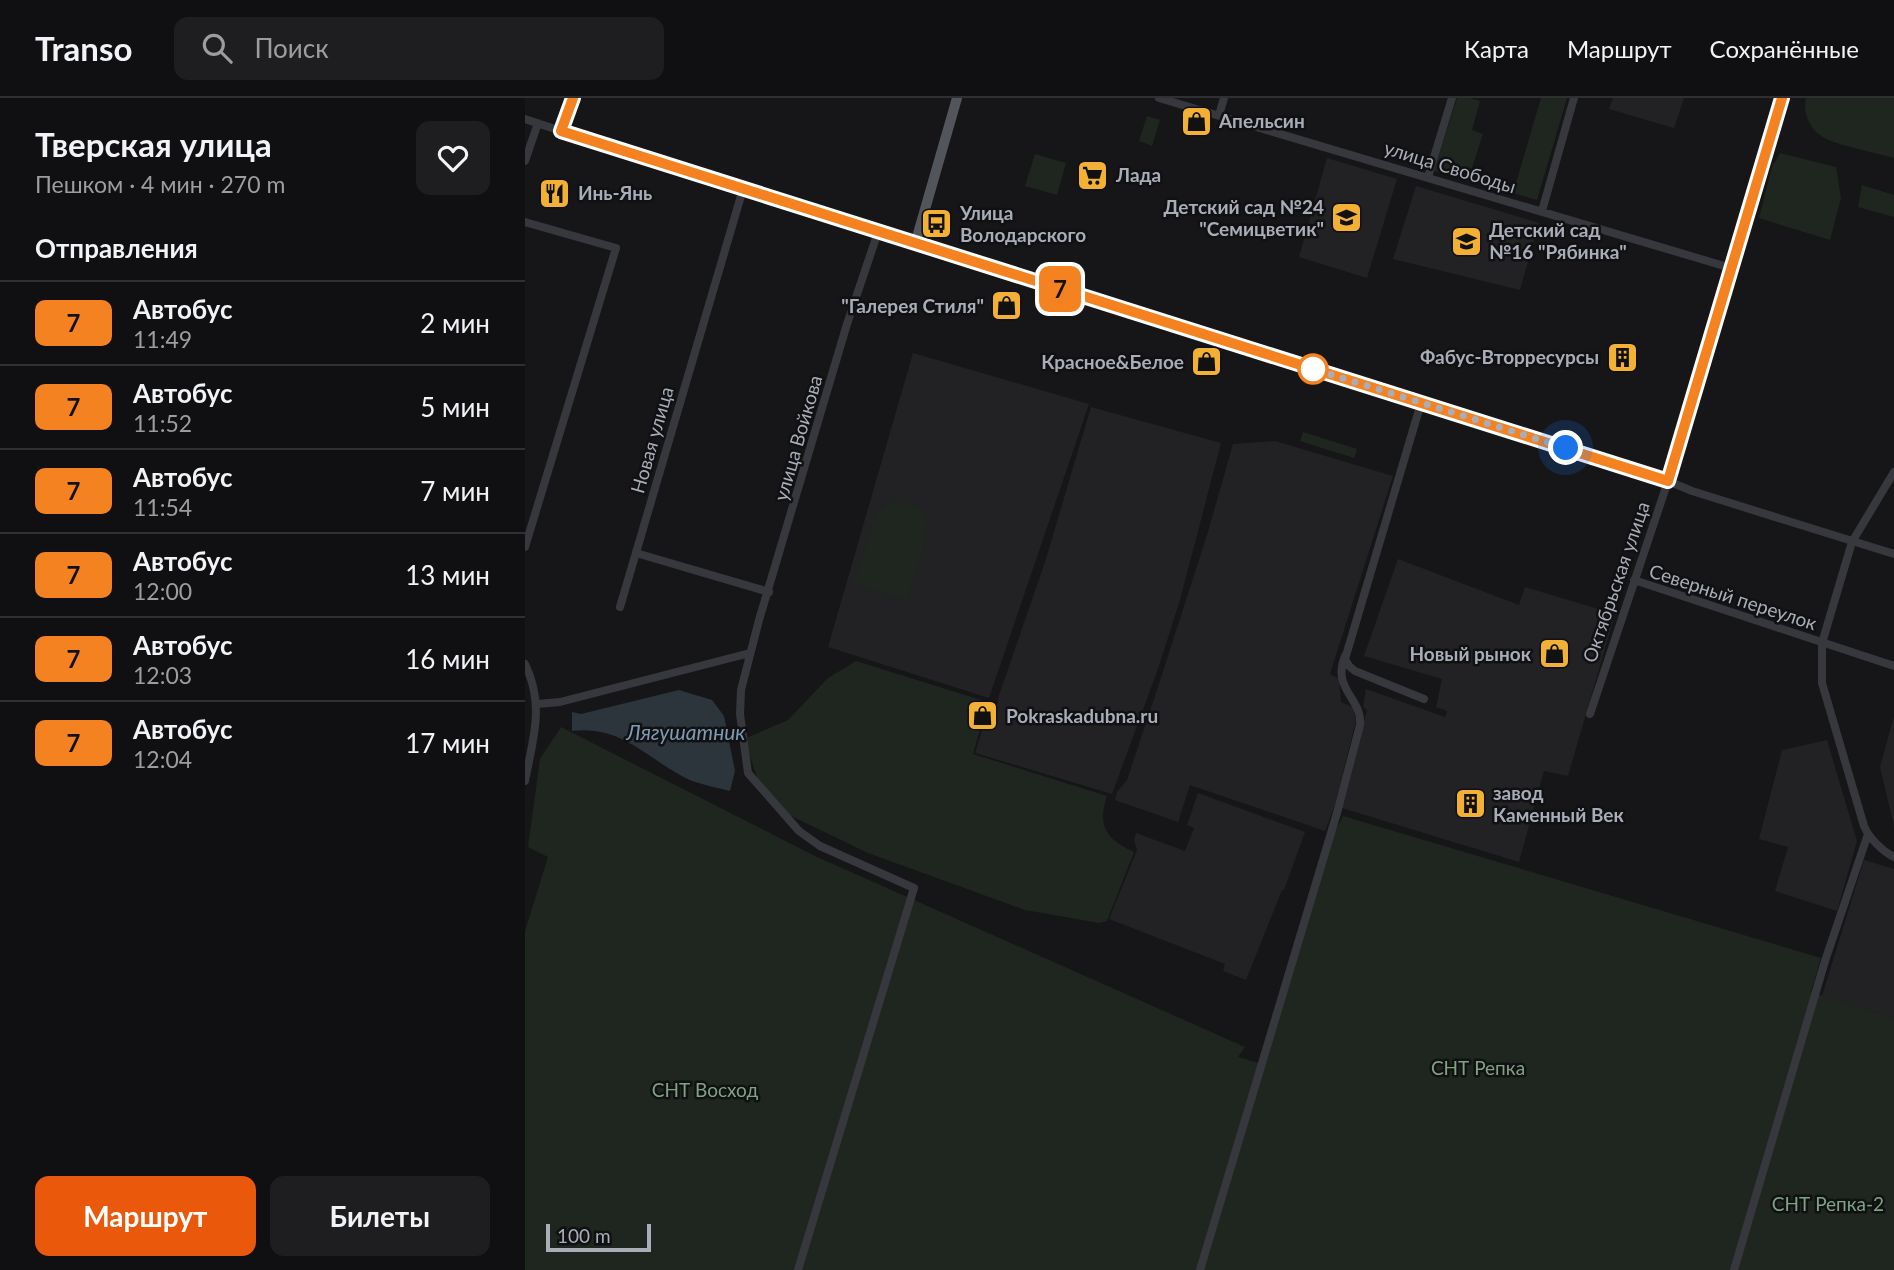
<!DOCTYPE html>
<html lang="ru">
<head>
<meta charset="utf-8">
<style>
	body { margin:0; font-family:Lato,sans-serif; background:#1e1e20; color:#f1f3f6; height:100vh; display:flex; flex-direction:column; font-size:26px; white-space:nowrap }
	* { box-sizing:border-box; margin:0 }
	p { font-size:23px; color:#9c9d9f }
	.icon { flex:none; width:38px; height:38px; fill:none; stroke:currentColor; stroke-width:2; stroke-linecap:round; stroke-linejoin:round }
	.map { position:relative; flex:1; overflow:hidden }
	.sheet { display:flex; flex-direction:column; background:#101012; width:525px }
	.sheet>* { flex:none }
	.badge { padding:0 14px; border-radius:10px; font-size:24px; line-height:46px }
	.scale { position:absolute; left:21px; bottom:18px; width:105px; box-sizing:border-box; padding-left:7px; border:4px solid #a8adb8; border-top:0; font-size:19px; line-height:24px; white-space:nowrap; color:#a8adb8; -webkit-text-stroke:5px #111113; paint-order:stroke }
	.you { position:absolute; width:35px; height:35px; margin:-18px; border:5px solid #fff; border-radius:50%; background:#1a73e8; box-shadow:0 0 0 10px #1a73e833 }
	.map>.badge { position:absolute; translate:-50% -50%; box-shadow:0 0 0 4px #fff }
	h2 { padding:0 35px; font-size:26px; line-height:63px }
	.round { display:grid; place-items:center; flex:none; width:74px; height:74px; border-radius:14px; background:#1e1e20 }
	.headline { display:flex; align-items:center; justify-content:space-between; height:119px; padding:0 35px }
	h1 { font-size:33px; font-weight:700; line-height:52px }
	.cta { display:flex; gap:14px; margin-top:auto; padding:14px 35px }
	.cta a { flex:1; height:80px; border-radius:14px; background:#ea580c; color:#fff; font-size:28px; font-weight:700; line-height:80px; text-align:center }
	.cta a+a { background:#1e1e20; color:#f1f3f6 }
	ul { padding:0; list-style:none }
	li { display:flex; align-items:center; gap:21px; height:84px; padding:0 35px; border-top:2px solid #303032 }
	li div { flex:1 }
	li b { display:block; font-size:26px }
	li em { font-style:normal }
	li .badge { min-width:77px; font-weight:700; text-align:center }
	header { display:flex; align-items:center; gap:42px; box-sizing:border-box; height:98px; padding:0 35px; background:#101012; border-bottom:2px solid #303032 }
	header strong { font-size:33px }
	nav { display:flex; gap:38px; margin-inline-start:auto; font-size:24px }
	.search { width:490px; height:63px; background:#1e1e20; display:flex; align-items:center; gap:18px; box-sizing:border-box; padding:0 24px; border-radius:14px; color:#9c9d9f; font-size:26px }
	main { display:flex; flex:1; min-height:0 }
	.map>svg:first-child { display:block }
	.built { fill:#222225 }
	.green { fill:#1e261f }
	.water { fill:#2c353c }
	.lines { fill:none; stroke-linecap:round; stroke-linejoin:round }
	.minor { stroke:#37383d; stroke-width:8 }
	.major { stroke:#53555c; stroke-width:10 }
	.line-casing { stroke:#fff; stroke-width:16 }
	.line { stroke:#f58220; stroke-width:10 }
	.walk { stroke:#a8adb8; stroke-width:7; stroke-dasharray:0 12.6 }
	.stop-dot { fill:#fff; stroke:#f58220; stroke-width:3.5 }
	.labels { text-anchor:middle; stroke-width:5; stroke-linejoin:round; paint-order:stroke }
	.poi-label { font-size:19px; font-weight:bold; fill:#a8adb8; stroke:#111113; text-anchor:start }
	.street-label { font-size:19px; fill:#a8adb8; stroke:#111113 }
	.park-label { font-size:19px; fill:#7fa381; stroke:#111113 }
	.water-label { font-size:21px; font-style:italic; fill:#7f9bb3; stroke:#111113 }
</style>
</head>
<body>
<header>
<strong>Transo</strong>
<div class="search"><svg class="icon" aria-label="search" viewBox="0 0 24 24"><circle cx="10" cy="10" r="6"/><path d="M15 15l6 6"/></svg>Поиск</div>
<nav><a>Карта</a><a>Маршрут</a><a>Сохранённые</a></nav>
</header>
<main>
<section class="sheet">
<div class="headline"><div><h1>Тверская улица</h1><p>Пешком · 4 мин · 270 m</p></div><a class="round"><svg class="icon" aria-label="heart" viewBox="0 0 24 24"><path d="M12 20l-8-8c-3-5 5-10 8-4 3-6 11-1 8 4z"/></svg></a></div>
<h2>Отправления</h2>
<ul>
<li><span class="badge" style="background:#f58220;color:#111">7</span><div><b>Автобус</b><p>11:49</p></div><em>2 мин</em></li>
<li><span class="badge" style="background:#f58220;color:#111">7</span><div><b>Автобус</b><p>11:52</p></div><em>5 мин</em></li>
<li><span class="badge" style="background:#f58220;color:#111">7</span><div><b>Автобус</b><p>11:54</p></div><em>7 мин</em></li>
<li><span class="badge" style="background:#f58220;color:#111">7</span><div><b>Автобус</b><p>12:00</p></div><em>13 мин</em></li>
<li><span class="badge" style="background:#f58220;color:#111">7</span><div><b>Автобус</b><p>12:03</p></div><em>16 мин</em></li>
<li><span class="badge" style="background:#f58220;color:#111">7</span><div><b>Автобус</b><p>12:04</p></div><em>17 мин</em></li>
</ul>
<div class="cta"><a>Маршрут</a><a>Билеты</a></div>
</section>
<div class="map">
<svg width="1369" height="1172" viewBox="0 0 1369 1172">
	<rect width="100%" height="100%" fill="#161618"/>
	<path class="built" d="M1088,0h71l-10,30 -65,-19z
		M802,60l70,21 -30,99 -68,-21z
		M891,88l123,37 -19,67 -127,-31z
		M388,255l176,51 -100,294 -161,-51z
		M566,309l130,36 -41,157 -22,69 -46,125 -137,-41 10,-32 -3,-7 3,-12 13,2v-6l47,-136z
		M750,343l118,35 -63,198 9,5 2,23 12,5 3,13 -21,85 -10,26 -135,-46 -12,37 -63,-22 2,-8 10,-12 29,-87 51,-158 26,-91z
		M873,461l121,46 6,-18 90,27 -47,162 -24,-5 -25,91 -177,-54 25,-98 -4,-3 3,-18 79,28 2,-6 -11,-4 6,-28 -78,-23z
		M1369,618v110l-14,-59z
		M1302,642l30,101 -20,70 -62,-20 13,-44 -29,-8 23,-89z
		M673,695l107,39 -21,58h-2l-36,90 -23,-9 2,-7 -116,-45 28,-69 -3,-10 2,-7 49,18 9,-23 -7,-3z
		M1339,762l30,9v150l-72,-23z"/>
	<path class="green" d="M932,0h13l10,3 -8,29 11,4 -12,37 31,10 -3,9 -65,-19z
		M1016,0h26l-30,102 -24,-7z
		M1281,0h88v60c-17,-5 -59,-13 -71,-21 -13,-7 -21,-25 -17,-39z
		M622,18l13,4 -8,26 -13,-5z
		M1255,55l56,14 5,31 -11,42 -71,-22 13,-51z
		M510,56l31,9 -9,32 -32,-9z
		M1337,87l32,10v22l-36,-10z
		M778,334l54,17 -3,9 -54,-17z
		M370,403c9,2 20,3 26,9 16,15 -9,71 -14,90l-54,-16 23,-70 9,-8z
		M331,563l125,39 -3,15 3,11 -8,28 134,42c-10,30 -1,43 27,56l-27,69 -8,2 -74,-13 -157,-57 -83,-40 -25,-27 -16,-47 44,-19 40,-42z
		M36,629l254,129 430,191 -7,10 27,8 66,-226 12,-23 478,142 -10,34 83,27v251h-1369v-339l23,-74 -20,-10 12,-88z"/>
	<path class="water" d="M154,592l33,10 12,16 11,55 -5,20c-12,-3 -26,-6 -38,-10 -43,-19 -67,-56 -120,-50v-19l9,2z"/>
	<g class="lines">
		<path class="minor" d="M634,0l572,170
			M694,17l5,-17
			M0,21l36,12
			M0,63l13,-38
			M903,79l24,-79
			M1017,113l32,-113
			M0,124l91,26 -91,299
			M896,305l-76,256 4,7 6,5 69,28
			M1369,374l-42,70 -30,101v40l42,143c5,12 18,25 30,31
			M111,455l133,39
			M1109,482l260,86
			M95,509l123,-418
			M0,566c20,41 8,75 0,117
			M13,606l22,-2 190,-49
			M1065,616l78,-233 24,10 202,63
			M273,1172l116,-382 -94,-42 -21,-15 -51,-58 -8,-59 1,-24 18,-70 88,-296 31,-92
			M675,1172l137,-457 23,-88c3,-26 -29,-36 -15,-69
			M1209,1172l91,-309 43,-127"/>
		<path class="major" d="M48,0l-12,33 1107,350 114,-383
			M390,146l42,-146"/>
	</g>
	<g class="lines">
		<defs>
			<path id="line" d="M48,0l-12,33 1107,350 114,-383"/>
		</defs>
		<use href="#line" class="line-casing"/>
		<use href="#line" class="line"/>
		<path class="walk" d="M788,271l-9,-3 262,82"/>
	</g>
	<defs>
		<symbol id="shop-square" viewBox="-11 -11 22 22"><rect x="-9" y="-9" width="18" height="18" rx="4" fill="#f2b134" stroke="#111113"/><path d="M-5-2.5h2.3a2.7 3.5 0 0 1 5.4 0H5L5.5 6h-11ZM-1.5-2.5h3a1.5 2.3 0 0 0-3 0Z" fill="#111"/></symbol>
		<symbol id="supermarket-square" viewBox="-11 -11 22 22"><rect x="-9" y="-9" width="18" height="18" rx="4" fill="#f2b134" stroke="#111113"/><path d="M-6-5.5h2.5l.6 2H6L4.5 2H-2.5L-4.4-4H-6ZM-1.5 3.2a1.3 1.3 0 1 0 .1 0ZM3 3.2a1.3 1.3 0 1 0 .1 0Z" fill="#111"/></symbol>
		<symbol id="restaurant-square" viewBox="-11 -11 22 22"><rect x="-9" y="-9" width="18" height="18" rx="4" fill="#f2b134" stroke="#111113"/><path d="M-5-6h1v4h1v-4h1v4h1v-4h1v5L-1.5 .5V6h-2V.5L-5-1ZM5-6V6H3V1.5H1.5Q1.5-4 5-6Z" fill="#111"/></symbol>
		<symbol id="school-square" viewBox="-11 -11 22 22"><rect x="-9" y="-9" width="18" height="18" rx="4" fill="#f2b134" stroke="#111113"/><path d="M0-5L7-2L0 1L-7-2ZM-4 1L0 2.5L4 1V4Q0 6-4 4Z" fill="#111"/></symbol>
		<symbol id="bus-square" viewBox="-11 -11 22 22"><rect x="-9" y="-9" width="18" height="18" rx="4" fill="#f2b134" stroke="#111113"/><path d="M-5-6H5V4H4V6H2V4H-2V6H-4V4H-5ZM-3.5-4V0h7V-4ZM-3.5 1.2v1.5H-2V1.2ZM2 1.2v1.5H3.5V1.2Z" fill="#111"/></symbol>
		<symbol id="building-square" viewBox="-11 -11 22 22"><rect x="-9" y="-9" width="18" height="18" rx="4" fill="#f2b134" stroke="#111113"/><path d="M-4-6H4V6H1V3H-1V6H-4ZM-2.5-4.3h1.7v1.8h-1.7ZM.8-4.3h1.7v1.8H.8ZM-2.5-1h1.7V.8h-1.7ZM.8-1h1.7V.8H.8Z" fill="#111"/></symbol>
	</defs>
	<g fill-rule="evenodd">
		<use href="#shop-square" x="654" y="6" width="35" height="35"/>
		<use href="#supermarket-square" x="550" y="60" width="35" height="35"/>
		<use href="#restaurant-square" x="12" y="78" width="35" height="35"/>
		<use href="#school-square" x="804" y="102" width="35" height="35"/>
		<use href="#bus-square" x="394" y="108" width="35" height="35"/>
		<use href="#school-square" x="924" y="126" width="35" height="35"/>
		<use href="#shop-square" x="464" y="190" width="35" height="35"/>
		<use href="#building-square" x="1080" y="242" width="35" height="35"/>
		<use href="#shop-square" x="664" y="246" width="35" height="35"/>
		<use href="#shop-square" x="1012" y="538" width="35" height="35"/>
		<use href="#shop-square" x="440" y="600" width="35" height="35"/>
		<use href="#building-square" x="928" y="688" width="35" height="35"/>
	</g>
	<circle class="stop-dot" cx="788" cy="271" r="14"/>
	<g class="labels">
		<g class="poi-label">
			<text x="694" y="30">Апельсин</text>
			<text x="591" y="84">Лада</text>
			<text x="53" y="102">Инь-Янь</text>
			<text x="799" y="116" text-anchor="end">Детский сад №24<tspan x="799" dy="22">"Семицветик"</tspan></text>
			<text x="435" y="122">Улица<tspan x="435" dy="22">Володарского</tspan></text>
			<text x="964" y="139">Детский сад<tspan x="964" dy="22">№16 "Рябинка"</tspan></text>
			<text x="459" y="215" text-anchor="end">"Галерея Стиля"</text>
			<text x="1074" y="266" text-anchor="end">Фабус-Вторресурсы</text>
			<text x="659" y="271" text-anchor="end">Красное&amp;Белое</text>
			<text x="1006" y="563" text-anchor="end">Новый рынок</text>
			<text x="481" y="625">Pokraskadubna.ru</text>
			<text x="968" y="702">завод<tspan x="968" dy="22">Каменный Век</tspan></text>
		</g>
		<g class="street-label">
			<text transform="translate(925 69) rotate(17)" y="7">улица Свободы</text>
			<text transform="translate(273 340) rotate(-74)" y="7">улица Войкова</text>
			<text transform="translate(127 342) rotate(-74)" y="7">Новая улица</text>
			<text transform="translate(1091 484) rotate(-71)" y="7">Октябрьская улица</text>
			<text transform="translate(1208 499) rotate(18)" y="7">Северный переулок</text>
		</g>
		<g class="park-label">
			<text x="953" y="977">СНТ Репка</text>
			<text x="180" y="999">СНТ Восход</text>
			<text x="1303" y="1113">СНТ Репка-2</text>
		</g>
		<g class="water-label">
			<text x="161" y="642">Лягушатник</text>
		</g>
	</g>
</svg>
<div class="scale">100 m</div>
<div class="you" style="left:1041px;top:350px"></div>
<b class="badge" style="left:535px;top:191px;background:#f58220;color:#111">7</b>
</div>
</main>
</body>
</html>
